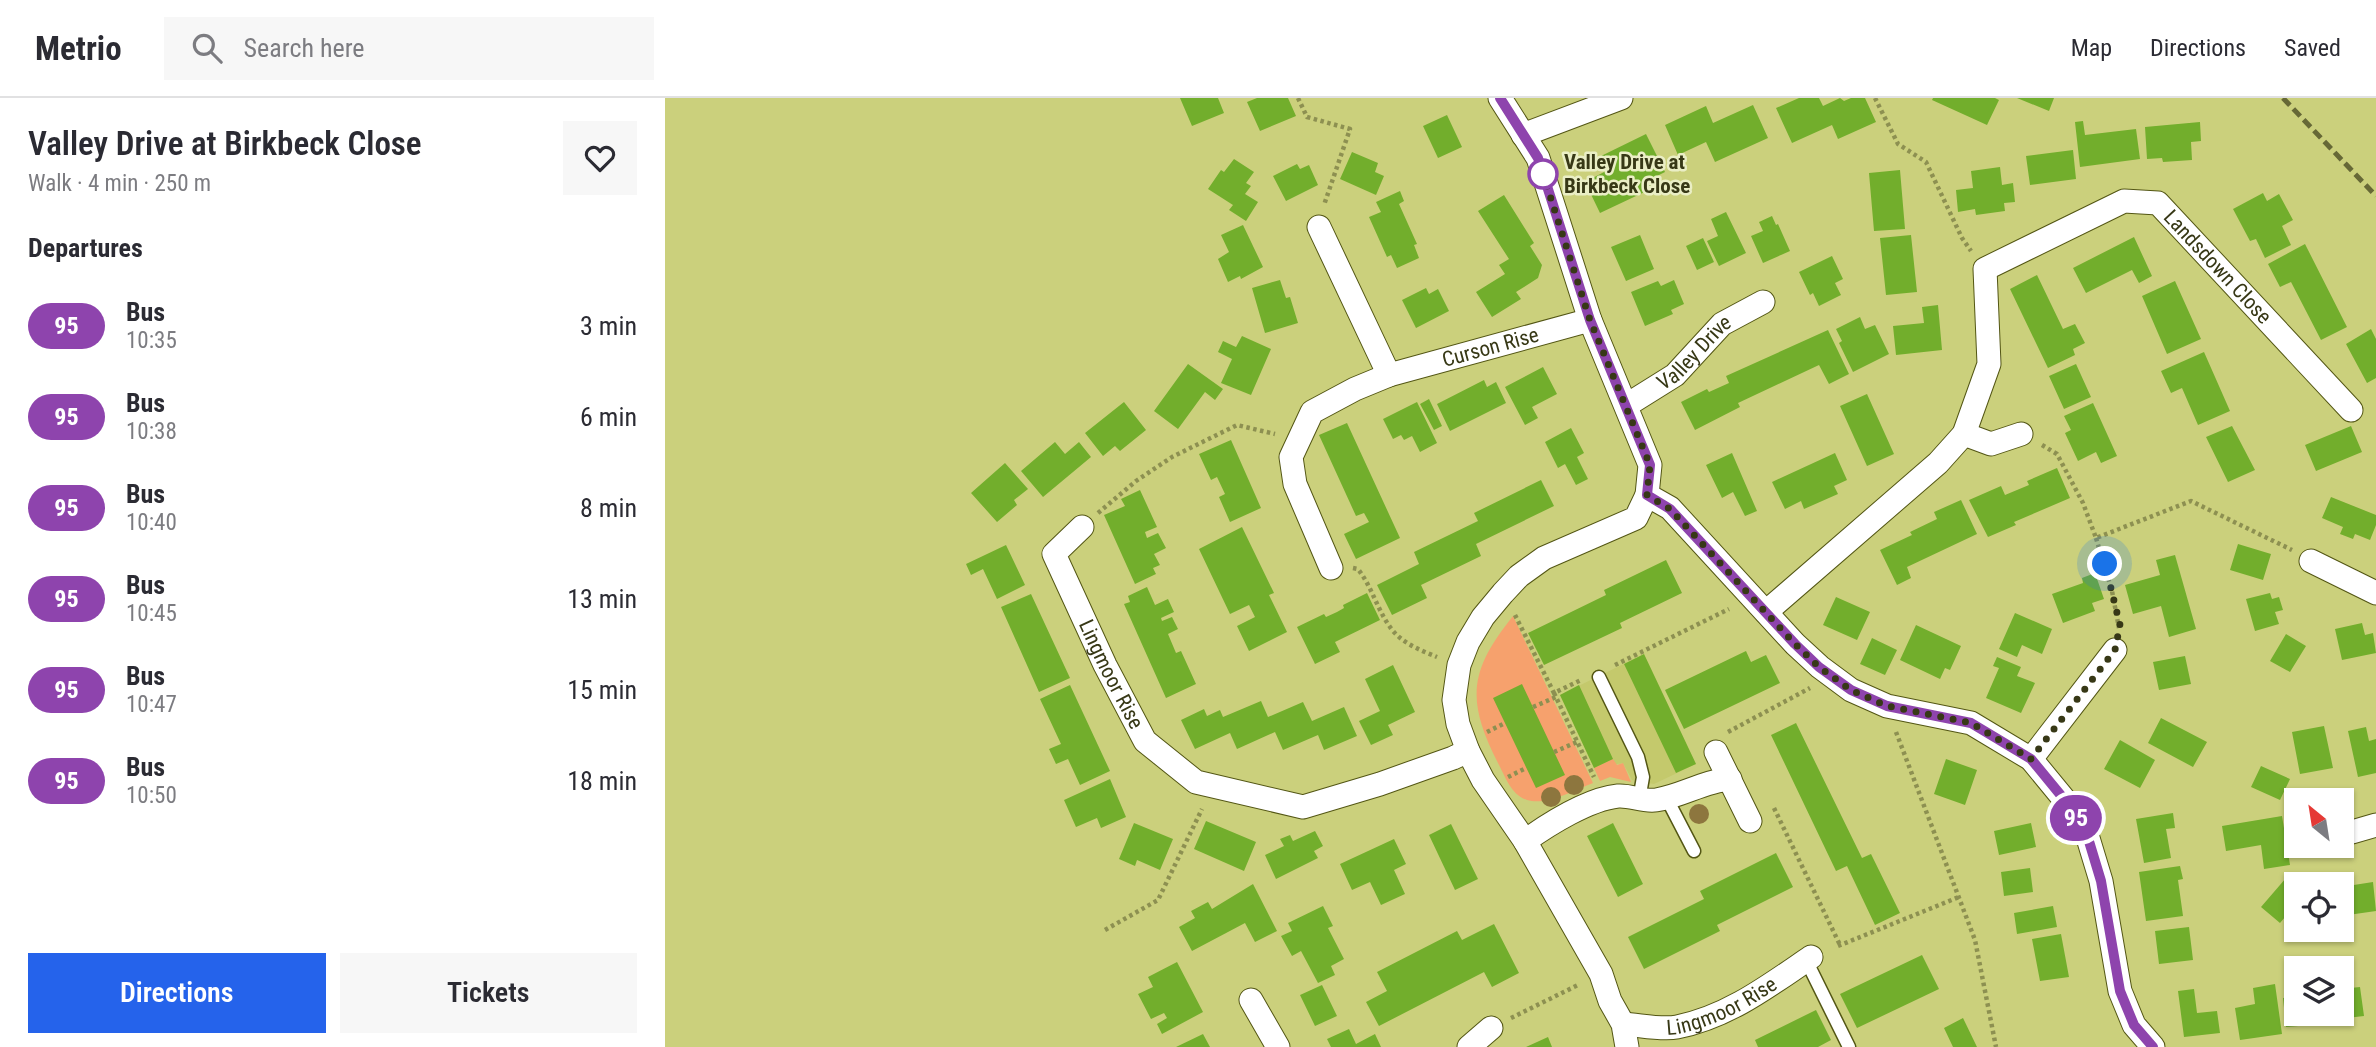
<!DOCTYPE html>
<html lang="en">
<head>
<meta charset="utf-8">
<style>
	body { margin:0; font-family:"Roboto Condensed",sans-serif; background:#f7f7f7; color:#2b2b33; height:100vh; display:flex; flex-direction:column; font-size:26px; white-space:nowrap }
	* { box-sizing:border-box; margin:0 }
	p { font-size:23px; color:#7c7c81 }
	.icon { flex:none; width:38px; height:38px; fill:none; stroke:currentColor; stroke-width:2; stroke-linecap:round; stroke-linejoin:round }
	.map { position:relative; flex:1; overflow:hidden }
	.details { display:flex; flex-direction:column; background:#fff; width:665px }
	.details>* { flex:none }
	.badge { padding:0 14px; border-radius:23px; font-size:24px; line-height:46px }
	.needle { width:46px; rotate:330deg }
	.controls { position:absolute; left:1619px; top:690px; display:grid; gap:14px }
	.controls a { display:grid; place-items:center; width:70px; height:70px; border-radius:0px; background:#fff; box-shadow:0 2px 5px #0004; font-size:35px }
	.you { position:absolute; width:35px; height:35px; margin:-18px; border:5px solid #fff; border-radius:50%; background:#1a73e8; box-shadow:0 0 0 10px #1a73e833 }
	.map>.badge { position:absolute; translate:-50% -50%; box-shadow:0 0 0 4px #fff }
	h2 { padding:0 28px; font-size:26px; line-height:63px }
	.round { display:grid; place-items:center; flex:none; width:74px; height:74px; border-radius:0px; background:#f7f7f7 }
	.overview { display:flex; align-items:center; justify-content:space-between; height:119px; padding:0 28px }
	h1 { font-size:33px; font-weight:600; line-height:52px }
	.primary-button { display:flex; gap:14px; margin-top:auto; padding:14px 28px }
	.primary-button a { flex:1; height:80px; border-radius:0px; background:#2563eb; color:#fff; font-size:28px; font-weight:600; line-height:80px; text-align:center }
	.primary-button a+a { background:#f7f7f7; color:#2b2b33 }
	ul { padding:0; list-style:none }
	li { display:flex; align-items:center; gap:21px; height:91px; padding:0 28px }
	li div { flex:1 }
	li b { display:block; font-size:26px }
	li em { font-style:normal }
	li .badge { min-width:77px; font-weight:700; text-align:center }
	header { display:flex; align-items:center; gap:42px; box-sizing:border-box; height:98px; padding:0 35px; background:#fff; border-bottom:2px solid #e1e1e2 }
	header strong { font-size:33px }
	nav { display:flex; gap:38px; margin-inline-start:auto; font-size:24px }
	.search { width:490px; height:63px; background:#f7f7f7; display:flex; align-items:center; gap:18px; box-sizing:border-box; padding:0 24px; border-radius:0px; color:#7c7c81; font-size:26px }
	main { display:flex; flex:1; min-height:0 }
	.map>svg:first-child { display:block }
	.built { fill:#c4c96c }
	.green { fill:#f6a16d }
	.building { fill:#72ae2c }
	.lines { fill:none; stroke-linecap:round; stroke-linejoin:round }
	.lane-casing { stroke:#535614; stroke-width:15 }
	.street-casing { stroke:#535614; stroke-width:25 }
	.path { stroke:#8d9051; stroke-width:4.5; stroke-dasharray:3.5 3.5; stroke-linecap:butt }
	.lane { stroke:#fff; stroke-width:12 }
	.street { stroke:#fff; stroke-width:23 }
	.rail { stroke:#666836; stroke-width:5; stroke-dasharray:10 5; stroke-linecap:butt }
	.tree { fill:#8d763e }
	.line-casing { stroke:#fff; stroke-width:16 }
	.line { stroke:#8e44ad; stroke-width:10 }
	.walk { stroke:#373816; stroke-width:7; stroke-dasharray:0 12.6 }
	.stop-dot { fill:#fff; stroke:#8e44ad; stroke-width:3.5 }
	.labels { text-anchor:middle; stroke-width:5; stroke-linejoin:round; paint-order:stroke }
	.stop-label { font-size:21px; font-weight:bold; fill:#373816; stroke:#eaeec5; text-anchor:start }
	.street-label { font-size:21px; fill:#373816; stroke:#eaeec5 }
</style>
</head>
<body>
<header>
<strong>Metrio</strong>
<div class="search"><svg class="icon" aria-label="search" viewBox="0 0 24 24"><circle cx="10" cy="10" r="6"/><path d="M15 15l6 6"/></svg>Search here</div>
<nav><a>Map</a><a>Directions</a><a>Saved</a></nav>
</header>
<main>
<section class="details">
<div class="overview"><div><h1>Valley Drive at Birkbeck Close</h1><p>Walk · 4 min · 250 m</p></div><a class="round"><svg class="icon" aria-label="heart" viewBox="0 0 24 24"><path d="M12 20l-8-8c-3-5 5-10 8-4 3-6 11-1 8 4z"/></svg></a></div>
<h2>Departures</h2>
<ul>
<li><span class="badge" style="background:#8e44ad;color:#fff">95</span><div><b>Bus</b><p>10:35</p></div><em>3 min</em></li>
<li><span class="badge" style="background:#8e44ad;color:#fff">95</span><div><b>Bus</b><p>10:38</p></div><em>6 min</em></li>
<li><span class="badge" style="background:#8e44ad;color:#fff">95</span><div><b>Bus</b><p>10:40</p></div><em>8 min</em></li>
<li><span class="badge" style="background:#8e44ad;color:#fff">95</span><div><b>Bus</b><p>10:45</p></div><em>13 min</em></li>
<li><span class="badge" style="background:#8e44ad;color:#fff">95</span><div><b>Bus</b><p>10:47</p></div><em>15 min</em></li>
<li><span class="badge" style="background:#8e44ad;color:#fff">95</span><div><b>Bus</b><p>10:50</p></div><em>18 min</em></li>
</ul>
<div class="primary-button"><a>Directions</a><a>Tickets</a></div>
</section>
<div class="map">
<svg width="1711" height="949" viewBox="0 0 1711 949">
	<rect width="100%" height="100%" fill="#cbd07c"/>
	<path class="built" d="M979,556l52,110 -42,20 -22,-4 -9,-17 -29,5 -34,-73z"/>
	<path class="green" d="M848,518l80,167c-19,7 -46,23 -66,17 -16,-5 -22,-24 -29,-37 -32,-63 -29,-92 15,-147z
		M948,661l4,6 6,-2 8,19 -21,-5 -10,4 -6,-13z"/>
	<path class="building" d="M515,0h38l6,15 -32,13z
		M592,0h31l8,18 -36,15 -13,-29z
		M1134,0h20l4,8 17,-8 4,3 7,-3h14l11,24 -38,17 -6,-14 -40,18 -16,-35z
		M1268,0h62l4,2 -12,25 -55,-25z
		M1352,0h37l-5,13z
		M1088,7l15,33 -53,24 -9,-20 -28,13 -13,-30 41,-19 7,17z
		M782,17l15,32 -24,11 -15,-32z
		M1418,23l2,14 51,-6 4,30 -60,8 -5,-45z
		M1535,24l1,19 -10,1 1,18 -29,2 -1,-4 -15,1 -2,-32z
		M981,36l19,38 -16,8 4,8 -53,25 -15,-31 21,-11 -7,-14z
		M1408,52l3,29 -46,6 -4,-29z
		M687,54l26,11 -3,9 9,4 -8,19 -36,-16z
		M569,61l20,13 -8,11 5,3 -6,8 13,8 -12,19 -17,-11 4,-5 -25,-16 13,-19 3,2z
		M632,66l3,5 9,-4 9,20 -32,16 -13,-25z
		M1335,69l2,18 11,-2 2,19 -11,1 1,8 -29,4 -1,-6 -17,3 -2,-22 17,-2 -2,-17z
		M1235,72l5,59 -31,2 -5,-58z
		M735,93l4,10 -5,3 18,40 -3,1 5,13 -22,10 -6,-13 -4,2 -18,-40 12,-5 -5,-10z
		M1598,95l4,8 12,-7 14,26 -11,6 9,19 -26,13 -9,-19 -6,2 -17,-32z
		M839,97l30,48 -4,3 12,19 -4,13 -22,14 5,7 -29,18 -16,-25 29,-18 -6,-9 10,-6 -31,-48z
		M1061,114l20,41 -27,13 -12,-25 11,-5 -7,-17z
		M1107,118l4,9 2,-1 12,27 -27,12 -12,-27 12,-5 -4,-9z
		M578,127l20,42 -22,12 -1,-3 -12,6 -10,-23 11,-7 -8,-17z
		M975,137l14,34 -28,12 -15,-34z
		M1246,137l6,57 -31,3 -6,-57z
		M1469,139l18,39 -13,7 -7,-13 -46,23 -13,-25z
		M1038,140l11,24 -17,8 -11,-24z
		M1640,146l42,83 -26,13 -30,-58 -11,5 -12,-23z
		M1167,158l11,23 -8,4 6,12 -22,11 -6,-13 -3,2 -11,-23z
		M1372,177l26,54 12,-5 10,19 -12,6 2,6 -27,13 -38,-79z
		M615,182l6,18 4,-1 8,26 -33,10 -13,-45z
		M1009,182l10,24 -13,6 2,4 -28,12 -14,-34 27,-11 3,5z
		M1510,183l26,58 -34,15 -25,-58z
		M761,190l3,6 9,-5 11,22 -33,17 -14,-28z
		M1273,207l4,45 -46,5 -3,-29 31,-3 -2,-16z
		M1195,219l5,12 10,-4 14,29 -36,18 -14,-29 3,-2 -6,-12z
		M1706,231l5,10v39l-9,5 -21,-39z
		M1163,232l21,44 -20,10 -10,-19 -81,38 2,4 -45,23 -14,-28 26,-13 2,3 20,-9 -3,-7z
		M577,238l29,13 -20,46 -30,-12 11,-24 -14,-7 5,-11 13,6z
		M1539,254l26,59 -32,14 -16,-37 -11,5 -10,-22z
		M523,266l35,25 -8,11 -10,-8 -27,37 -24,-18z
		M1411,266l15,33 -27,12 -15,-33z
		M878,269l14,27 -25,13 6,11 -13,7 -20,-38z
		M819,282l3,7 9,-5 10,21 -56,28 -13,-27z
		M1202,296l27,60 -27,12 -27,-60z
		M764,301l13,27 -8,4 -14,-26z
		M459,304l22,28 -26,21 -5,-5 -12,10 -18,-23z
		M752,304l20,41 -17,9 -8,-16 -8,4 -3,-5 -8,4 -10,-20z
		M1428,305l24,53 -16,7 -5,-11 -18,9 -13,-28 6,-3 -7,-14z
		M682,325l53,115 -44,21 -12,-25 25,-12 -5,-9 -8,3 -37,-81z
		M1567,328l23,44 -27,12 -22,-45z
		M1686,328l11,26 -46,19 -11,-26z
		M906,330l13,25 -7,4 11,22 -12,6 -11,-21 -7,4 -13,-26z
		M566,342l30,68 -31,14 -11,-25 6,-3 -8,-17 -6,3 -12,-26z
		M390,344l10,12 14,-12 12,15 -48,40 -22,-26z
		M1067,355l25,58 -12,5 -12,-24 -11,6 -16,-33z
		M1170,355l12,27 -13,6 4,8 -34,15 -3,-8 -16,8 -13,-27z
		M340,365l23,26 -14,11 3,5 -20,17 -26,-29z
		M1392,370l13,30 -56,24 2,3 -28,12 -19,-37 32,-14 4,9 24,-10 -2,-4z
		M876,382l13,26 -78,38 5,12 -60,29 6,13 -35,17 -15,-30 42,-21 -5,-12 64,-31 -4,-8z
		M475,392l17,37 -12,5 2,6 11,-5 8,15 -12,6 6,11 -7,3 3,6 -21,10 -31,-69 21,-9 -4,-7z
		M1666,399l45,18v10l-6,15 -15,-6 -2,5 -13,-5 3,-7 -21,-9z
		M1296,402l16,34 -70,33 4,11 -14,7 -17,-35 32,-15 -2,-3 27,-13 -3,-7z
		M577,429l32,66 -5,2 18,37 -38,19 -12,-25 18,-9 -6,-12 -19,9 -31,-65z
		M1573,446l33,10 -8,26 -33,-10z
		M341,447l19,40 -28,14 -14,-30 -12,6 -5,-11z
		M1510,457l21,74 -27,8 -8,-31 -28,8 -8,-29 35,-10 -4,-15z
		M1001,462l16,33 -62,30 2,5 -78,37 -16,-32 78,-38 -2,-5z
		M1430,475l9,26 -12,4 3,8 -32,12 -11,-29 31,-11 -1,-5z
		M482,489l8,18 13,-6 6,13 -13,6 1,3 10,-4 6,12 -10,5 8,19 5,-2 15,33 -30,14 -42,-94 6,-2 -2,-6z
		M702,495l13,27 -45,22 5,10 -25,12 -18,-37 27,-13 2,3 11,-5 7,-4 -1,-3z
		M1605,495l2,6 7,-2 4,13 -8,2 4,12 -24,7 -9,-32z
		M366,496l39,84 -31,14 -38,-85z
		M1171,499l34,15 -13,28 -34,-15z
		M1350,515l37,16 -10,25 -20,-9 -5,12 -18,-8z
		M1697,525l3,12 8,-2 3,20 -34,7 -7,-31z
		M1251,527l45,21 -11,24 -5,-2 -5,11 -40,-19z
		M1621,536l20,12 -16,26 -20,-11z
		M1207,540l25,12 -12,25 -25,-11z
		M1081,553l5,11 15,-7 14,28 -96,46 -19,-39z
		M979,556l52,110 -20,9 -52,-109z
		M1520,558l6,28 -32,6 -6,-28z
		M1332,559l24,10 -4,9 18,7 -14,30 -35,-15 13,-30 -6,-2z
		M728,567l22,47 -27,13 5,10 -22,10 -12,-24 21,-10 -15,-32z
		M857,586l43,91 -29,13 -43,-90z
		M405,587l40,86 -30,14 -12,-26 -12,5 -7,-15 12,-5 -21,-45z
		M914,587l34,74 -19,9 -34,-73z
		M596,603l7,16 35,-15 9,19 32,-14 13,29 -33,14 -6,-15 -35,15 -8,-18 -38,17 -7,-16 -35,16 -14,-29 23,-11 3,7 13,-6 3,7z
		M1496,620l46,24 -14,25 -45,-24z
		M1131,625l66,135 9,-4 29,59 -25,12 -28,-59 -11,5 -65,-136z
		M1659,628l9,42 -33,6 -8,-42z
		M1701,629l3,14 7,-2v34l-18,4 -10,-46z
		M1455,642l35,20 -15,28 -36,-19z
		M1281,661l31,11 -12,35 -31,-11z
		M1596,668l29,13 -10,21 -29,-13z
		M445,681l16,38 -25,11 -4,-10 -21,9 -12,-27z
		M1508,715l2,15 -9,1 5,29 -27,5 -8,-44z
		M1617,718l8,49 -26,4 -3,-24 -35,6 -4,-25z
		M541,723l50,21 -12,29 -50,-22z
		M469,725l39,16 -13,31 -23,-10 -2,6 -16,-7z
		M948,725l30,61 -25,13 -31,-61z
		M1366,725l5,24 -37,8 -5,-24z
		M786,726l27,55 -23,11 -26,-55z
		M650,733l8,15 -9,5 4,7 -42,21 -11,-24 19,-9 -4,-7 10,-4 3,6z
		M729,741l12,25 -12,6 11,24 -24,11 -11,-23 -18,8 -12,-26z
		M1111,755l17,34 -76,38 3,6 -76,38 -16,-32 76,-38 -4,-8z
		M1515,768l3,13 -5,1 5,36 -37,5 -7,-49z
		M1365,770l3,24 -29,4 -3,-24z
		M1621,780l10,8v18l-16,19 -19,-16z
		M1708,784l3,29 -35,5v-29z
		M588,786l24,47 -22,11 -10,-19 -53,28 -13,-24 16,-9 -4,-7 17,-9 4,7z
		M658,808l10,20 -5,2 16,31 -13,7 4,9 -17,8 -17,-32 -9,5 -11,-20 11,-5 -4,-8z
		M1388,808l4,21 -40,7 -3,-21z
		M829,826l25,49 -27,14 -8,-15 -105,54 -13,-24 21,-11 -10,-19 80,-41 5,9z
		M1524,829l4,33 -34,4 -4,-33z
		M1396,836l8,43 -29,4 -8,-42z
		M1257,857l17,34 -82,39 -17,-34z
		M512,864l26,50 -41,22 -5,-10 10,-6 -3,-5 -13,6 -13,-25 15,-7 -5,-10z
		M1610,886l7,50 -42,6 -5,-32 20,-4 -2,-16z
		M657,887l15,31 -22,10 -15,-31z
		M1695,889l4,29 -26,3 -1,-6h4v-24z
		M1529,891l3,24 20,-2 3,22 -36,4 -6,-46z
		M1631,899v16h26l1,11 -37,3 -3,-29z
		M1151,912l15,30 -13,7h-60l-3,-7z
		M1298,920l14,29h-24l-9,-19z
		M684,931l7,15 19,-10 6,13h-50l-4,-8z
		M538,936l7,13h-34z
		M883,939l4,10h-26z"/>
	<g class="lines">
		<defs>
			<path id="lane" d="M934,579l39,80 5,20 -4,23
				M1001,699l28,54
				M1141,862l43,87"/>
			<g id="street">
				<path d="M835,0l38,60 52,162 60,145 -3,30 23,13 125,136 25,23 31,23 36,16 84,17 60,36 37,45 20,34 13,43 19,110 14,34 19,22"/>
				<path d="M858,37l98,-37"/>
				<path d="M654,129l70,148"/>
				<path id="s1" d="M962,307l48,-30 47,-51 41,-22"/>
				<path d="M1299,336l27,10 30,-10"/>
				<path id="s2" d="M417,429l-28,27 51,111 40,76 51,41 107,25 77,-23 73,-26 15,-7"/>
				<path d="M1646,463l65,32"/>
				<path id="s3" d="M666,470l-36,-84 -4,-27 21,-45 43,-23 34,-14 201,-55"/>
				<path id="s4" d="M1101,514l172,-149 26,-29 25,-70 -4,-95 139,-68 34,2 193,207"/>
				<path d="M1051,654l34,69"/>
				<path d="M1366,661l84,-109"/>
				<path d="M1687,734l24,-7"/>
				<path d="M860,743c24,-17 64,-42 93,-45 13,-1 25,6 38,4 26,-4 48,-19 74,-21"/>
				<path d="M586,902l27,47"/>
				<path id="s5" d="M958,926c17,1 38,6 54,3 51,-10 93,-42 134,-70"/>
				<path d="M804,949l22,-19"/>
				<path d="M962,949l-4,-23 -13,-23 -9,-27 -76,-133 -42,-61 -15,-29 -10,-27 -4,-24 5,-35 9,-23 15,-25 20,-24 16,-17 25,-18 92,-40 11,-23"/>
			</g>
		</defs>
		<use href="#lane" class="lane-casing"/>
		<use href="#street" class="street-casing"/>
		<path class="path" d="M633,0l9,19 43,12 -26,76
			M1210,0l23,46 28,18 36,76 9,13
			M1377,347l15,9 26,49 13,35 95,-37 101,49
			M433,415l38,-32 36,-24 65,-32 38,9
			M1431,440l16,53 7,37
			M688,470l5,1c14,18 19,40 32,58 11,16 30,23 47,30
			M850,517l39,78 27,-13
			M950,567l114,-56
			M889,595l40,84
			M868,609l23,-10
			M822,634l18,-9
			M1063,634l82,-44
			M1231,634l79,208 21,107
			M889,654l23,-10
			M843,679l18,-9
			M1109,710l66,137
			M440,832l53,-30 44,-91
			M1173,848l121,-49
			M846,920l67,-33"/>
		<use href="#lane" class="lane"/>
		<use href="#street" class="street"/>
		<path class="rail" d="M1618,0l93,98"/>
	</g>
	<g class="tree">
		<circle cx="909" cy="687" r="10"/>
		<circle cx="886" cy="699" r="10"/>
		<circle cx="1034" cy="716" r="10"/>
	</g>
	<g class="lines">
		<defs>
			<path id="line" d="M835,0l38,60 52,162 60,145 -3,30 23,14 125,135 24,23 32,23 36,16 84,17 60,36 37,45 20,34 13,43 19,110 14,34 19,22"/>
		</defs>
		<use href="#line" class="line-casing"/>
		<use href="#line" class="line"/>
		<path class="walk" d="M878,76l47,146 60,145 -3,30 23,14 125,135 24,23 32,23 36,16 84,17 60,36 84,-109 5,-25 -15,-61"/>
	</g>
	<circle class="stop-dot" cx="878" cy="76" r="14"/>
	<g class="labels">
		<g class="stop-label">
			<text x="899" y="71">Valley Drive at<tspan x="899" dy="24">Birkbeck Close</tspan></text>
		</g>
		<g class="street-label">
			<text dy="7" stroke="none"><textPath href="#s4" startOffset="712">Landsdown Close</textPath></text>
			<text dy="7" stroke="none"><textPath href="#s3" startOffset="359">Curson Rise</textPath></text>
			<text dy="7" stroke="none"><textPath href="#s1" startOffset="86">Valley Drive</textPath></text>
			<text dy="7" stroke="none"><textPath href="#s2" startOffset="172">Lingmoor Rise</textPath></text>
			<text dy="7" stroke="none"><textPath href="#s5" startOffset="103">Lingmoor Rise</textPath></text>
		</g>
	</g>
</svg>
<div class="controls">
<a><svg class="needle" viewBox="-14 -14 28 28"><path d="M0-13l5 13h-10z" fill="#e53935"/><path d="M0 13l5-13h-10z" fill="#7c7c81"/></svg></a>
<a><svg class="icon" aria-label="locate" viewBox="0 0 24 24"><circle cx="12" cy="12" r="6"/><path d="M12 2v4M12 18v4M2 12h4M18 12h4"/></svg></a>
<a><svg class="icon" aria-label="layers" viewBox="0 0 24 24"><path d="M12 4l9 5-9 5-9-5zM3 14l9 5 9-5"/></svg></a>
</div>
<div class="you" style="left:1440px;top:466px"></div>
<b class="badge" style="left:1411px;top:720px;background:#8e44ad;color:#fff">95</b>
</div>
</main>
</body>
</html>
